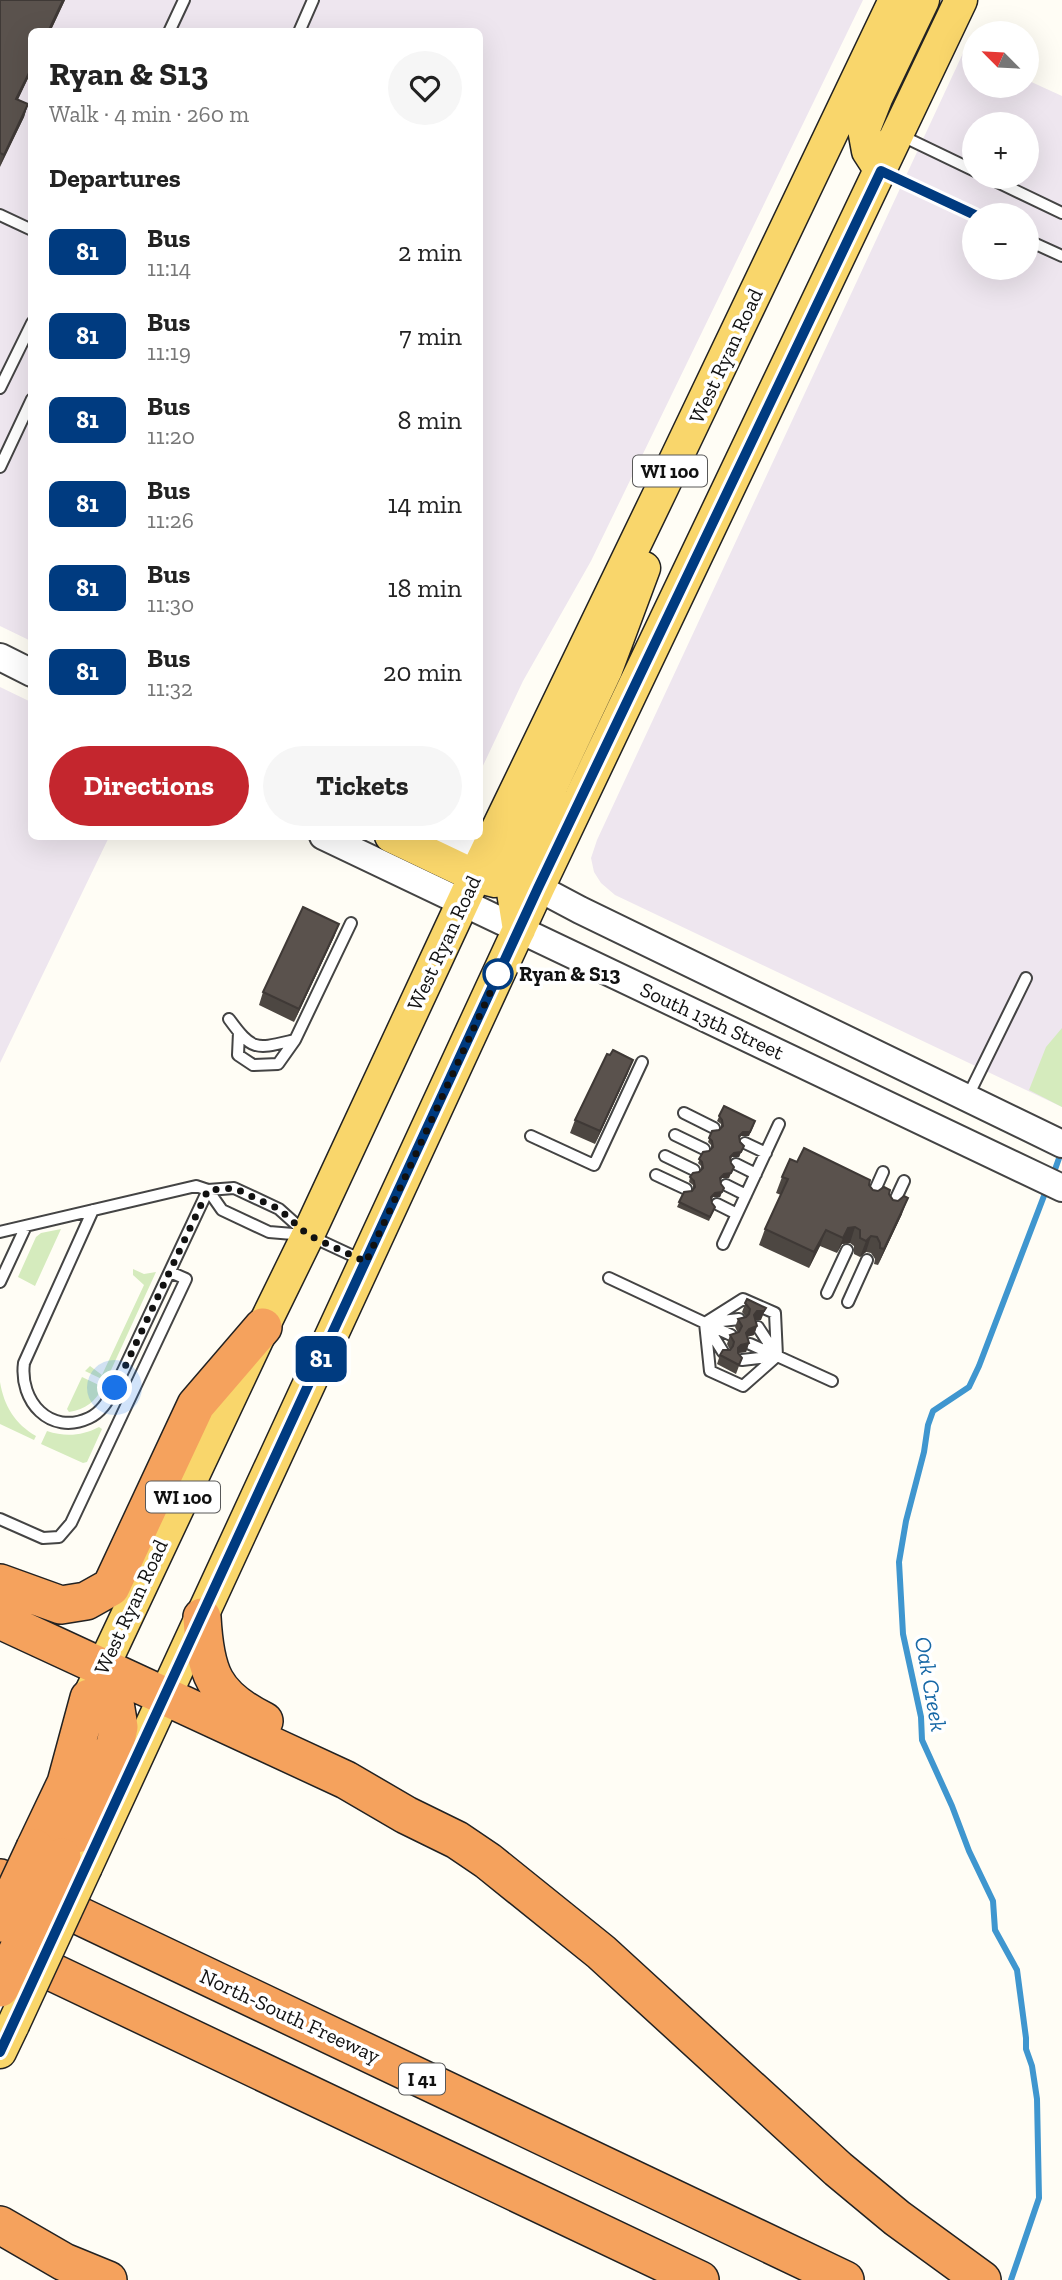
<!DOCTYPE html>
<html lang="en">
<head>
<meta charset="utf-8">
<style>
	body { margin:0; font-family:"Zilla Slab",serif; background:#f6f6f6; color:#222; height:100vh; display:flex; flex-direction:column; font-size:26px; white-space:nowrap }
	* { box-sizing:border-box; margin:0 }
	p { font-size:23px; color:#767676 }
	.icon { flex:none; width:38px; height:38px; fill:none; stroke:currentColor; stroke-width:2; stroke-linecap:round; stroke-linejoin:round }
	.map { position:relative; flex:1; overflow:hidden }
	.sheet { position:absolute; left:28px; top:28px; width:455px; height:812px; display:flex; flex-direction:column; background:#fff; border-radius:10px; box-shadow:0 7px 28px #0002 }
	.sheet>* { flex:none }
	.badge { padding:0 14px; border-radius:10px; font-size:24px; line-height:46px }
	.needle { width:46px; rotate:294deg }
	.controls { position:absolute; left:962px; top:21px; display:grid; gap:14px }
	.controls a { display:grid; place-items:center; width:77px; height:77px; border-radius:50%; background:#fff; box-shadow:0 7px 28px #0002; font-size:35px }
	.you { position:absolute; width:35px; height:35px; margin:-18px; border:5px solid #fff; border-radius:50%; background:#1a73e8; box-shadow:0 0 0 10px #1a73e833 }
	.map>.badge { position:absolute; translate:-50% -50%; box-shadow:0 0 0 4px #fff }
	h2 { padding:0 21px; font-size:26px; line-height:63px }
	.round { display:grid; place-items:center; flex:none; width:74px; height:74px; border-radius:37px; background:#f6f6f6 }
	.head { display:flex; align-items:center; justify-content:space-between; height:119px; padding:0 21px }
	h1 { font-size:33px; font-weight:800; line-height:52px }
	.action { display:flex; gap:14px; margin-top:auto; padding:14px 21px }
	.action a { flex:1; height:80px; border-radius:42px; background:#c4262e; color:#fff; font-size:28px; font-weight:800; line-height:80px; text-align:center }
	.action a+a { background:#f6f6f6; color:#222 }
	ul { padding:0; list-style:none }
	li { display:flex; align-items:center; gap:21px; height:84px; padding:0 21px }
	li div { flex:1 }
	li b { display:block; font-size:26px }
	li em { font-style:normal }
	li .badge { min-width:77px; font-weight:700; text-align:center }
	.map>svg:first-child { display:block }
	.industrial { fill:#eee6ef; fill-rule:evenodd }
	.green { fill:#d5ebbd }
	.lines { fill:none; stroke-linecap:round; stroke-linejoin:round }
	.stream { stroke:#3f96cf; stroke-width:6 }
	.service-casing { stroke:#444; stroke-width:14 }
	.tertiary-casing { stroke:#444; stroke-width:30 }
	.primary-casing { stroke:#222; stroke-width:35 }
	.motorway-casing { stroke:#222; stroke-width:40 }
	.service { stroke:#fff; stroke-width:10 }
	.tertiary { stroke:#fff; stroke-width:26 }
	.primary { stroke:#f9d66b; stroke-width:32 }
	.motorway { stroke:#f5a25d; stroke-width:37 }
	.primary-bridge-casing { stroke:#222; stroke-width:35; stroke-linecap:butt }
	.motorway-bridge-casing { stroke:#222; stroke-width:40; stroke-linecap:butt }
	.primary-bridge { stroke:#f9d66b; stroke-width:32 }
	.motorway-bridge { stroke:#f5a25d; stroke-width:37 }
	.wall { fill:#4d4742 }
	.shaded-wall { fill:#3f3936 }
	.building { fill:#5a524d; stroke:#3f3936; stroke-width:2 }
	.line-casing { stroke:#fff; stroke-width:16 }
	.line { stroke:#003b80; stroke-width:10 }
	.walk { stroke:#111; stroke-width:7; stroke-dasharray:0 12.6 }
	.stop-dot { fill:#fff; stroke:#003b80; stroke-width:3.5 }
	.labels { text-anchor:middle; stroke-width:7; stroke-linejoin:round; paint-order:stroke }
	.shield { fill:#fff; stroke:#585858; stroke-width:2 }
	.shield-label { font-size:19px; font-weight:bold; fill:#111 }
	.street-label { font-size:21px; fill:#111; stroke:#fff }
	.stop-label { font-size:21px; font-weight:bold; fill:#111; stroke:#fff; text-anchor:start }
	.water-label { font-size:23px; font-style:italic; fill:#1768a6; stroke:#fff }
</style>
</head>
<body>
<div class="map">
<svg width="1062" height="2280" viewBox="0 0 1062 2280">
	<rect width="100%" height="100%" fill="#fffdf5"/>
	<path class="industrial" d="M0,0h863l-272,561 -68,120 -43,91v-740h-448l-1,609 -31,-15z
		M964,51l11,5v30h52v-6l35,16v1011l-447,-212 -14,-12 -7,-11 -3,-14 6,-18zM975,124h52v53h-52zM975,215h52v53h-52z
		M0,687l31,15 1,134 77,1 -109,226z"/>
	<path class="green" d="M1062,1028v79l-33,-17 17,-43z
		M61,1229l-26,57 -17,-9 18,-40 5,-4z
		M133,1269l11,5 12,-2 -50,109 -21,-10 5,-5 12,9 42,-90 -11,-10z
		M82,1377l21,10c-8,15 -17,22 -34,25l-2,-3z
		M0,1382c4,24 15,42 36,54l-2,4 -34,-16z
		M99,1427l3,2 -15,33 -4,1 -42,-19 6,-13c18,6 35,5 52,-4z"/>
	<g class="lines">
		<path class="stream" d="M1053,1175l9,-25
			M1011,2280l28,-82 -2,-99 -5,-33 -6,-17v-11l-9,-68 -22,-40 -2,-29 -24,-50 -17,-45 -30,-66 -1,-23 -18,-83 -4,-72 7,-41 18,-69 4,-27 5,-14 36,-24 10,-21 68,-178"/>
		<defs>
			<path id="service" d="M169,32l15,-32
				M299,32l14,-32
				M898,134l77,37
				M883,172l92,43
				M987,177l75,36
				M0,215l32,15
				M1027,240l35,16
				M0,388l32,-65
				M0,467l32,-68
				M229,1019c24,33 27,30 66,21l56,-117
				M239,1032l-1,23 15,10 25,-1 17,-24
				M967,1098l59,-120
				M684,1113l30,15
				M675,1135l29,14
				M531,1136l63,29 48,-103
				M745,1143l21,10
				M665,1156l29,14
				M736,1164l20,10
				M656,1175l30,14
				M726,1185l20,10
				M871,1199l12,-27
				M717,1204l20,10
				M891,1209l13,-28
				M93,1210l-69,153c-5,38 26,73 65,55 13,-6 19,-18 26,-30l93,-198 14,20 47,22 36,3
				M0,1232l196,-46 12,4 26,-2 45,21 29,26 56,26
				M723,1244l56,-120
				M609,1278l96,45 5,48 33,15 34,-30 55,25
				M0,1282l26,-56
				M827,1293l20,-43
				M848,1302l19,-42
				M705,1323l38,-24 32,14 2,43 -27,-12
				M705,1323l26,12
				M723,1352l-18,-29 34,-4
				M742,1360l35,-4 -19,-29
				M0,1519l43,19 16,-1 12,-14 115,-244 -16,-7"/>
			<path id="tertiary" d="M0,657l32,16
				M323,836l739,352
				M441,836l139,74 482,234"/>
			<path id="primary" d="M881,171l-13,-20 -4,-22 13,-33 46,-96
				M391,836l84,40 20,5
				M519,930l-9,-57 96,-203 38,-102
				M92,1690l171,-363 45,-92 175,-376 180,-373 232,-486
				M86,1867l452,-979 423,-888
				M0,2052l13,-27"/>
			<path id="motorway" d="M0,1583l61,22 25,-4 25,-14 85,-182 67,-78
				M202,1617c3,55 11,79 62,104
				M0,1620l346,160 60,35 51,25 31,21 113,91 237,217 59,49 85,62
				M35,1848l31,-65 23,-85
				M62,1857l53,-112 4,-18 -4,-24 -12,-36
				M0,1878l845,402
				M10,1952l690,328
				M0,2225l64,37 44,18"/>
		</defs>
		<use href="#service" class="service-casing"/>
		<use href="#tertiary" class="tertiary-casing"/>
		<use href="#primary" class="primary-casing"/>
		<use href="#motorway" class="motorway-casing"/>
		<use href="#service" class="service"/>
		<use href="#tertiary" class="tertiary"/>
		<use href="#primary" class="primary"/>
		<use href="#motorway" class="motorway"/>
		<defs>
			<path id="primary-bridge" d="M13,2025l73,-158"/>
			<path id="motorway-bridge" d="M0,1923l35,-75
				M0,1988l62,-131"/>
		</defs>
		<use href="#primary-bridge" class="primary-bridge-casing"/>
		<use href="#motorway-bridge" class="motorway-bridge-casing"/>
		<use href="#primary-bridge" class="primary-bridge"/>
		<use href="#motorway-bridge" class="motorway-bridge"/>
	</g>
	<path class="wall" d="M0,0h65l-15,32h-18v38l-14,29 10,5 -4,13 -24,50z
		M339,924l-5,13 -40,85 -35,-17 4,-13z
		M628,1073l-33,71 -25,-11 5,-13z
		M724,1106l25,30h-8l-2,2 3,12 -3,7h-7l-2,2 -1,19h-7l-2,2 1,4 3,4 -4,9h-7l-2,2 1,4 3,4 -6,14 -32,-14 7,-15 8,-1 1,-2v-4l-4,-3 1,-5 11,-7v-4l-3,-3 5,-11 6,-1 2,-2v-4l-3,-3 4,-11 7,-1 2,-2v-4l-4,-3z
		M797,1162l72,23 4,5 16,4 13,20 -24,51 -4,-1 1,-5 -4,-6 -5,-1 -6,5 -6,-3v-8l-4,-3 -8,1 -5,9 -17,-7 -11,22 -50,-23 6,-16 16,-34 -5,-2 6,-16z
		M747,1299l14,21h-6l2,6 -3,9 -7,2 2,6 -3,9 -8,1 4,5 -6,16 -19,-10 3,-9 10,-5 -3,-6 3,-9 8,-2 -3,-6 3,-8 8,-2 -4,-5z"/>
	<path class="shaded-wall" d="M63,0h2l-15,32h-2z
		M32,67v3l-20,42 4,-13z
		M28,104l-4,13 -24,49 4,-11z
		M339,924l-5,13 -40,85 5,-13z
		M633,1060l-5,13 -33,71 5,-13z
		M754,1125l-5,11h-8l-3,4 1,-4 4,-4z
		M741,1152l-2,5h-7l-3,4 1,-4 4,-4z
		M734,1167l-5,11h-7l-3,4 1,-4 4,-4z
		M722,1192l-2,5h-7l-3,4 1,-4 4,-4z
		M908,1198l-6,16 -24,51 6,-16z
		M855,1227l-5,16 -8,1 -5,9 6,-15 5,-10z
		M826,1230l-6,16 -11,22 5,-16z
		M871,1236l-5,16 -6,5 6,-16z
		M766,1308l-5,12h-7v-5l3,-4z
		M757,1326l-3,9 -8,2v-4l3,-4z
		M749,1343l-3,9 -8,1v-5l3,-3z"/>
	<path class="building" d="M0,0h63l-15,32h-16v35l-16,32 12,5 -24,51 -4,-2z
		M303,907l36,17 -40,85 -36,-17z
		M613,1050l20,10 -33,71 -25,-11 32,-66 3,1z
		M724,1106l31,15 -5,11h-7l-4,4 1,6 4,4 -3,6 -7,1 -4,4 1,6 3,4 -3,6 -7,1 -4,4 1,6 3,4 -2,4 -7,1 -4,4 1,6 3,4 -5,10 -31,-15 5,-10 8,-1 3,-4 -1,-6 -4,-4 3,-4 6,-1 4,-4 -1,-6 -3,-3 4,-7 6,-1 4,-4 -1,-6 -3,-3 3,-7 7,-1 4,-4 -1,-6 -3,-4z
		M804,1148l66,32 -1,5 4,5 5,1 6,-4 6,3 -1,4 4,6 5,1 6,-5 4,2 -24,51 -4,-1v-5l-3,-6 -6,-1 -5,5 -6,-3v-8l-5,-3 -7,1 -5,10 -17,-8 -12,22 -49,-23 23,-50 -6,-2 8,-18 7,3z
		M747,1299l19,9 -2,3h-7l-3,4 3,11 -8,3 -3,4 3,10 -8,2 -3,3v5l4,5 -3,7 -19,-10 3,-5h7l3,-4 1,-4 -4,-7 9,-3 3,-6 -4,-7 8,-2 3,-3 1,-5 -5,-6z"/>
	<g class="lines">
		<defs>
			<path id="line" d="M0,2052l538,-1164 343,-717 94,44"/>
		</defs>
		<use href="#line" class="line-casing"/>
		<use href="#line" class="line"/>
		<path class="walk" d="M115,1388l93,-198 26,-2 23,11 22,10 29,26 58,27 136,-295 -4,7"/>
	</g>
	<circle class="stop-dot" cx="498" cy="974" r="14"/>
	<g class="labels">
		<g class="shield">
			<rect x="633" y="455.5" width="74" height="31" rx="5"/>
			<rect x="146" y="1481.5" width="74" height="31" rx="5"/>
			<rect x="399" y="2063.5" width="46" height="31" rx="5"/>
		</g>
		<g class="shield-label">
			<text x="670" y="478">WI 100</text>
			<text x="183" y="1504">WI 100</text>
			<text x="422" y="2086">I 41</text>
		</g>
		<g class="street-label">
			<text transform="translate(726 356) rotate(-65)" y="7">West Ryan Road</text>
			<text transform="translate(444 943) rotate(-65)" y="7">West Ryan Road</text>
			<text transform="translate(712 1021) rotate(25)" y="7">South 13th Street</text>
			<text transform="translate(131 1607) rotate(-65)" y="7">West Ryan Road</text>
			<text transform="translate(290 2016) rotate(25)" y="7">North-South Freeway</text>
		</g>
		<g class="stop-label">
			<text x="519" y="981">Ryan &amp; S13</text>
		</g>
		<g class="water-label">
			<text transform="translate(931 1684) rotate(80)" y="8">Oak Creek</text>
		</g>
	</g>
</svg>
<div class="controls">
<a><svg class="needle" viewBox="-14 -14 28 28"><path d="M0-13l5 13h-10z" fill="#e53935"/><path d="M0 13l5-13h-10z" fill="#767676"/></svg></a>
<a>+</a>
<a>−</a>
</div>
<div class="you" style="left:115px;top:1388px"></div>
<b class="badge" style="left:321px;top:1359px;background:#003b80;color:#fff">81</b>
<section class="sheet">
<div class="head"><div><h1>Ryan &amp; S13</h1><p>Walk · 4 min · 260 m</p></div><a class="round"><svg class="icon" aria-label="heart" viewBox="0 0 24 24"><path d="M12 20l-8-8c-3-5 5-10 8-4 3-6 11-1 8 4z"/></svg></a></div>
<h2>Departures</h2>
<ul>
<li><span class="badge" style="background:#003b80;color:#fff">81</span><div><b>Bus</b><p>11:14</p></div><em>2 min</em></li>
<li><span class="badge" style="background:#003b80;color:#fff">81</span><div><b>Bus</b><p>11:19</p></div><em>7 min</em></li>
<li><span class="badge" style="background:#003b80;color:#fff">81</span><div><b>Bus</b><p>11:20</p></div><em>8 min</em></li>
<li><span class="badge" style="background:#003b80;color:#fff">81</span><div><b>Bus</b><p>11:26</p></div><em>14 min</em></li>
<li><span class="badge" style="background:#003b80;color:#fff">81</span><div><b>Bus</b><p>11:30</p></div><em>18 min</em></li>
<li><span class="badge" style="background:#003b80;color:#fff">81</span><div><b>Bus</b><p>11:32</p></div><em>20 min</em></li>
</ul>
<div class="action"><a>Directions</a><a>Tickets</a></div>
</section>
</div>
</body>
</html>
